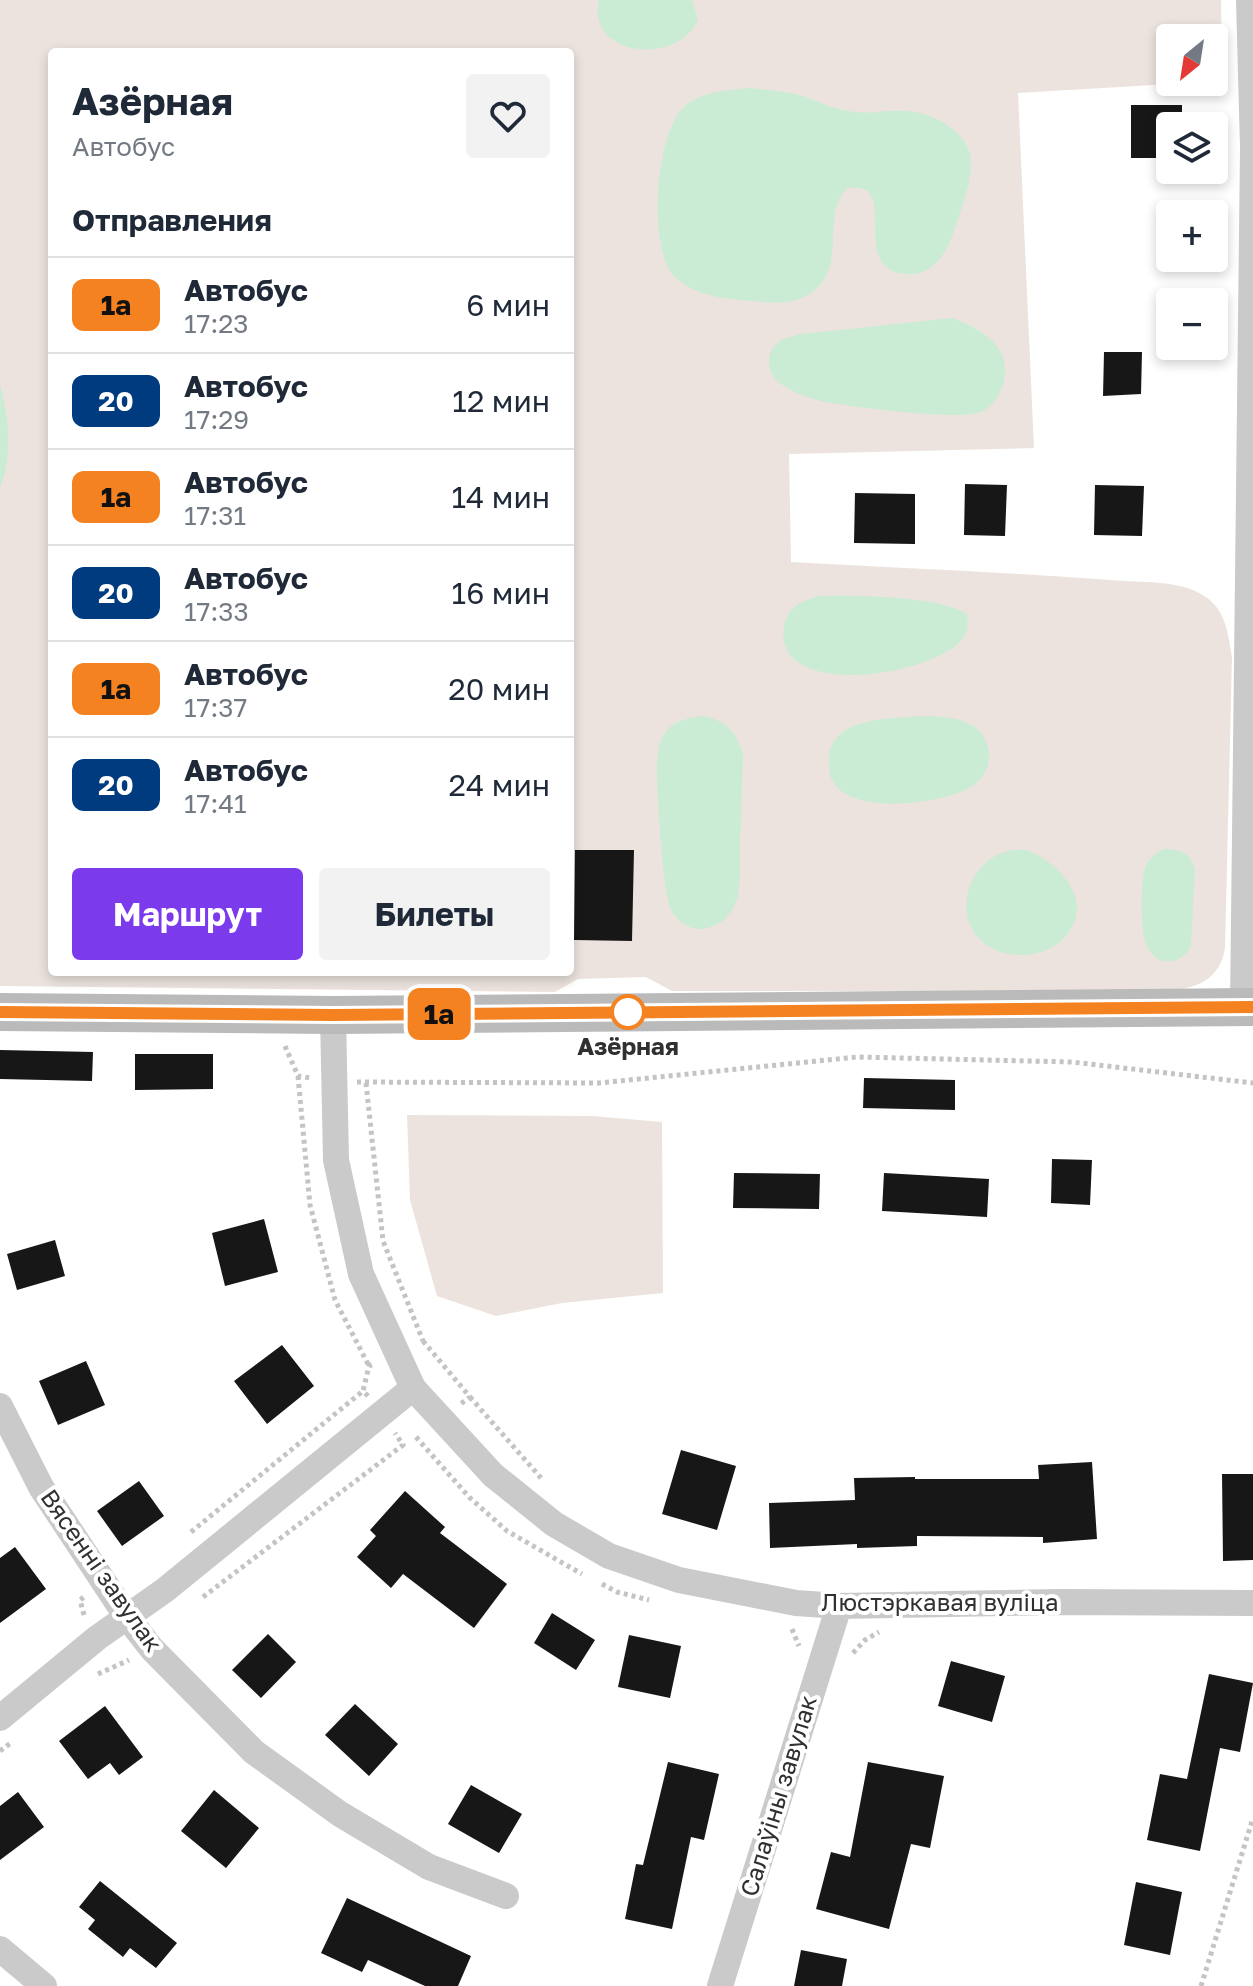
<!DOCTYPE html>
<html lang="ru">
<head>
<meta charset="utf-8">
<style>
	body { margin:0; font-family:"Golos Text",sans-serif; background:#f2f2f3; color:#1f2937; height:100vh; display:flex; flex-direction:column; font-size:30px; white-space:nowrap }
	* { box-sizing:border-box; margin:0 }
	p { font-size:26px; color:#747a83 }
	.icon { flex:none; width:44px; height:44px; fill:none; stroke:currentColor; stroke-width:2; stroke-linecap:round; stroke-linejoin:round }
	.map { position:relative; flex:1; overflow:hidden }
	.panel { position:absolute; left:48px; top:48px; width:526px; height:928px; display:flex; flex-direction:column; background:#fff; border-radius:8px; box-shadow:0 4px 12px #0003 }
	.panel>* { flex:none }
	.badge { padding:0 16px; border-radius:12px; font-size:28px; line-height:52px }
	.needle { width:52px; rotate:210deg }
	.buttons { position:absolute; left:1156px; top:24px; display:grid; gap:16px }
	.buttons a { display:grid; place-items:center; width:72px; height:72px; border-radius:8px; background:#fff; box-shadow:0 4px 12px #0003; font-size:40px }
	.map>.badge { position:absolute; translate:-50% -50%; box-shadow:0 0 0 4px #fff }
	h2 { padding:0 24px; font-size:30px; line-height:72px }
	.round { display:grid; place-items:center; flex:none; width:84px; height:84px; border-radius:8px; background:#f2f2f3 }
	.overview { display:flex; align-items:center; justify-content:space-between; height:136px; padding:0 24px }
	h1 { font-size:38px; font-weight:700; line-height:60px }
	.button { display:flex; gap:16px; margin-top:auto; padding:16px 24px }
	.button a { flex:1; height:92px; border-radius:8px; background:#7c3aed; color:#fff; font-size:32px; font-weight:700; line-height:92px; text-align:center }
	.button a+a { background:#f2f2f3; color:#1f2937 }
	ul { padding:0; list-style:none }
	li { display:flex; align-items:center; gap:24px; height:96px; padding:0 24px; border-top:2px solid #e0e1e3 }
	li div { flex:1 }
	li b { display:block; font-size:30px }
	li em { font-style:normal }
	li .badge { min-width:88px; font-weight:700; text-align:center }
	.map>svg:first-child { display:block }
	.green { fill:#ece3de; fill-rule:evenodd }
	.water { fill:#caecd5 }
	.building { fill:#171717 }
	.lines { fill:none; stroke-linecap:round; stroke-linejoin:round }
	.path { stroke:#c4c4c4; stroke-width:5; stroke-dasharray:4 4; stroke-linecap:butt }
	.street { stroke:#cacaca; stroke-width:26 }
	.secondary { stroke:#bababa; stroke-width:38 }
	.line-casing { stroke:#fff; stroke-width:18 }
	.line { stroke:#f58220; stroke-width:12 }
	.stop-dot { fill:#fff; stroke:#f58220; stroke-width:4 }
	.labels { text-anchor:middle; stroke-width:8; stroke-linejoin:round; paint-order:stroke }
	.stop-label { font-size:24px; font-weight:bold; fill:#303030; stroke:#fff }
	.street-label { font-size:24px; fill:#303030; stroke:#fff }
</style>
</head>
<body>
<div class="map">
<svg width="1253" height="1986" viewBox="0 0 1253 1986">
	<rect width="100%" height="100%" fill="#fff"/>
	<path class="green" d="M0,0h1221l1,81h-8v-43h-44v44h34l-186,11 16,355 -245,6 2,108c106,6 213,10 319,18 29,3 71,-1 96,17 20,14 22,37 26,60l-7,291c-5,32 -29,41 -59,43h-494l-26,-14 -68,2 -23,13 -555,-6zM52,52h518v920h-518z
		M407,1115l185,1 70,6 1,171 -101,10 -66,13 -59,-20 -27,-96z"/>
	<path class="water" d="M599,0h93l6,20c-21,47 -113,36 -99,-20z
		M749,88c18,2 36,3 54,8 15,5 30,13 46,15 19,4 36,-1 55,0 26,0 66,20 67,50 1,20 -8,41 -13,59 -8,23 -17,50 -44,54 -6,1 -17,0 -23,-4 -34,-17 7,-90 -44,-82 -26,29 -1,74 -31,101 -18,17 -42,14 -64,12 -26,-2 -55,-5 -75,-22 -31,-24 -22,-149 8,-173 17,-14 42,-16 64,-18z
		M952,318c22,8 53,23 53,51 0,16 -7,33 -22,42 -20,11 -130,-4 -157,-9 -16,-3 -32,-9 -45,-18 -16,-11 -17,-35 2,-45 5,-2 12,-3 18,-5z
		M0,384c9,36 13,68 0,104z
		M819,596c35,-1 121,0 148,18 1,9 2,16 -4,24 -27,38 -191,64 -179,-12 4,-20 18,-25 35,-30z
		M702,716c24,4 34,15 41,38 -1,31 -2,62 -3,92 0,16 1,34 -2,49 -8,36 -50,47 -67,15 -8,-16 -15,-126 -14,-147 1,-11 2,-25 11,-34 9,-9 21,-11 34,-13z
		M922,716c15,1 33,0 48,8 23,12 26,45 4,61 -26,19 -125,32 -142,-5 -3,-6 -4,-17 -3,-24 5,-40 62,-37 93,-40z
		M1164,849c17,0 27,4 31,21l-4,76c-10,19 -33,22 -44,1 -7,-13 -7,-68 -1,-81 3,-9 11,-13 18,-17z
		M1027,850c35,14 71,55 35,90 -25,24 -80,20 -93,-18 -10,-29 9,-65 40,-71 6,-2 13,-1 18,-1z"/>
	<path class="building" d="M1131,105h51v21h-12v32h-39z
		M1104,352h38l-1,42 -38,2z
		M965,484l42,1 -2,51 -41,-1z
		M1095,485l49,1 -2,50 -48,-1z
		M855,493l60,1v50l-61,-1z
		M575,850h59l-2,91 -58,-1z
		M0,1050l93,2 -1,29 -92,-2z
		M135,1054h78v35l-78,1z
		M864,1078l91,2v30l-92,-2z
		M1052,1159l40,1 -2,45 -39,-2z
		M734,1173l86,1 -1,35 -86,-1z
		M884,1173l105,6 -2,38 -105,-6z
		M264,1219l14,53 -53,14 -13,-53z
		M55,1240l10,36 -48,14 -10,-36z
		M282,1345l32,41 -47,38 -33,-43z
		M86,1361l19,44 -47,20 -19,-44z
		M681,1450l55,16 -19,64 -55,-16z
		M1092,1462l5,77 -54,4v-6l-126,-1v10l-60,2v-4l-87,4 -1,-45 86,-3 -1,-22 61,-1v2h124l-1,-14z
		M1222,1474h31v86l-30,1z
		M139,1481l25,35 -42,30 -25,-35z
		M405,1491l40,36 -5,6 67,51 -33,44 -71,-54 -12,14 -34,-31 19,-21 -6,-6z
		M15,1547l31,42 -46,34v-65z
		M552,1613l43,27 -19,30 -42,-27z
		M268,1634l28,28 -35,36 -29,-28z
		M629,1635l52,11 -11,52 -52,-11z
		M951,1661l54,15 -13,46 -54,-16z
		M1209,1674l44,9 -13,69 -20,-4 -20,103 -53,-11 13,-66 27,5z
		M355,1704l43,40 -29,32 -44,-41z
		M105,1706l38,51 -24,18 -9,-12 -22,16 -29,-38z
		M668,1762l51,12 -15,66 -13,-3 -19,92 -47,-10 11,-55 7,1z
		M868,1762l76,14 -14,72 -19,-4 -22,85 -73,-20 15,-57 19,5z
		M471,1785l51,29 -23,39 -51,-29z
		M214,1790l45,38 -33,40 -45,-37z
		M18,1792l26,35 -44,33v-54z
		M100,1881l77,62 -21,25 -26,-20 -7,9 -35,-28 7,-9 -16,-13z
		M1136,1882l46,10 -12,63 -46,-10z
		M347,1898l124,58 -13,30h-33l-57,-26 -6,12 -41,-19z
		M801,1950l46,9 -5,27h-48z"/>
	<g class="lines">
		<path class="path" d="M285,1046l13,30 13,2
			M298,1076l12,129 25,95 34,66
			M357,1082l242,1 258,-26 215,5 181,21
			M366,1083l17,158 40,100
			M423,1341l47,56 -11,8
			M368,1396l-5,-5 6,-25 5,-2
			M470,1397l71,81
			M416,1437l53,60 38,34 75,43
			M191,1532l172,-141
			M602,1584l15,8 32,8
			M203,1597l200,-152 -8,-12
			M84,1615l-4,-15 5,-4
			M792,1629l7,17
			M853,1653l12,-13 14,-8
			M98,1674l31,-14
			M0,1751l12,-9
			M1201,1986l52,-168"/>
		<path class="street" d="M1243,1007l10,-859 -4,-148
			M333,1015l3,145 25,114 52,114 80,87 61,49 55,32 70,24 117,23 43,3 221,-4 193,1
			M0,1406l41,81 86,130 25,32 102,103 86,62 89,53 77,29
			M0,1718l97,-80 68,-48 248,-202
			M0,1949l44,37
			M720,1986l119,-380"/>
		<path class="secondary" d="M0,1012l333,3 920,-8"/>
	</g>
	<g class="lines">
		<defs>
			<path id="line" d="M0,1012l333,3 920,-8"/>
		</defs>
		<use href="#line" class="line-casing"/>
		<use href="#line" class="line"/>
	</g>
	<circle class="stop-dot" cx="628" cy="1012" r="16"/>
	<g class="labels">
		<g class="stop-label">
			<text x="628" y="1055">Азёрная</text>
		</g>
		<g class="street-label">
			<text transform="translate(101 1571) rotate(55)" y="8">Вясенні завулак</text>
			<text x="940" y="1611">Люстэркавая вуліца</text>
			<text transform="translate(779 1796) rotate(-73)" y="8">Салаўіны завулак</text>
		</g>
	</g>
</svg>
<div class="buttons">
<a><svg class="needle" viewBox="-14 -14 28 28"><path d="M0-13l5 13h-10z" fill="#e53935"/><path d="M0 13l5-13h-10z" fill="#747a83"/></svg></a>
<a><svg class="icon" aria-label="layers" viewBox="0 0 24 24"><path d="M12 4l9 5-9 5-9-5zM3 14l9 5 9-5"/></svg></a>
<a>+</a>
<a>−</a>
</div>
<b class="badge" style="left:439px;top:1014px;background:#f58220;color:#111">1а</b>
<section class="panel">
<div class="overview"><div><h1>Азёрная</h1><p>Автобус</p></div><a class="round"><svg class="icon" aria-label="heart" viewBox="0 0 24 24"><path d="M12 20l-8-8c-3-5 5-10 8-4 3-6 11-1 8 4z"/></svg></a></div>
<h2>Отправления</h2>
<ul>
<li><span class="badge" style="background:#f58220;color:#111">1а</span><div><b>Автобус</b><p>17:23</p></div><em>6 мин</em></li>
<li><span class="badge" style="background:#003b80;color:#fff">20</span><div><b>Автобус</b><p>17:29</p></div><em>12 мин</em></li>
<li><span class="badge" style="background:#f58220;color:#111">1а</span><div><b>Автобус</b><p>17:31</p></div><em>14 мин</em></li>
<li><span class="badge" style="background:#003b80;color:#fff">20</span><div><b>Автобус</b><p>17:33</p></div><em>16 мин</em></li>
<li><span class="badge" style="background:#f58220;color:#111">1а</span><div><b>Автобус</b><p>17:37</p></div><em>20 мин</em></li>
<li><span class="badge" style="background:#003b80;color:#fff">20</span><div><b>Автобус</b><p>17:41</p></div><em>24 мин</em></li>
</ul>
<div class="button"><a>Маршрут</a><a>Билеты</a></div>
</section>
</div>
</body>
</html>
